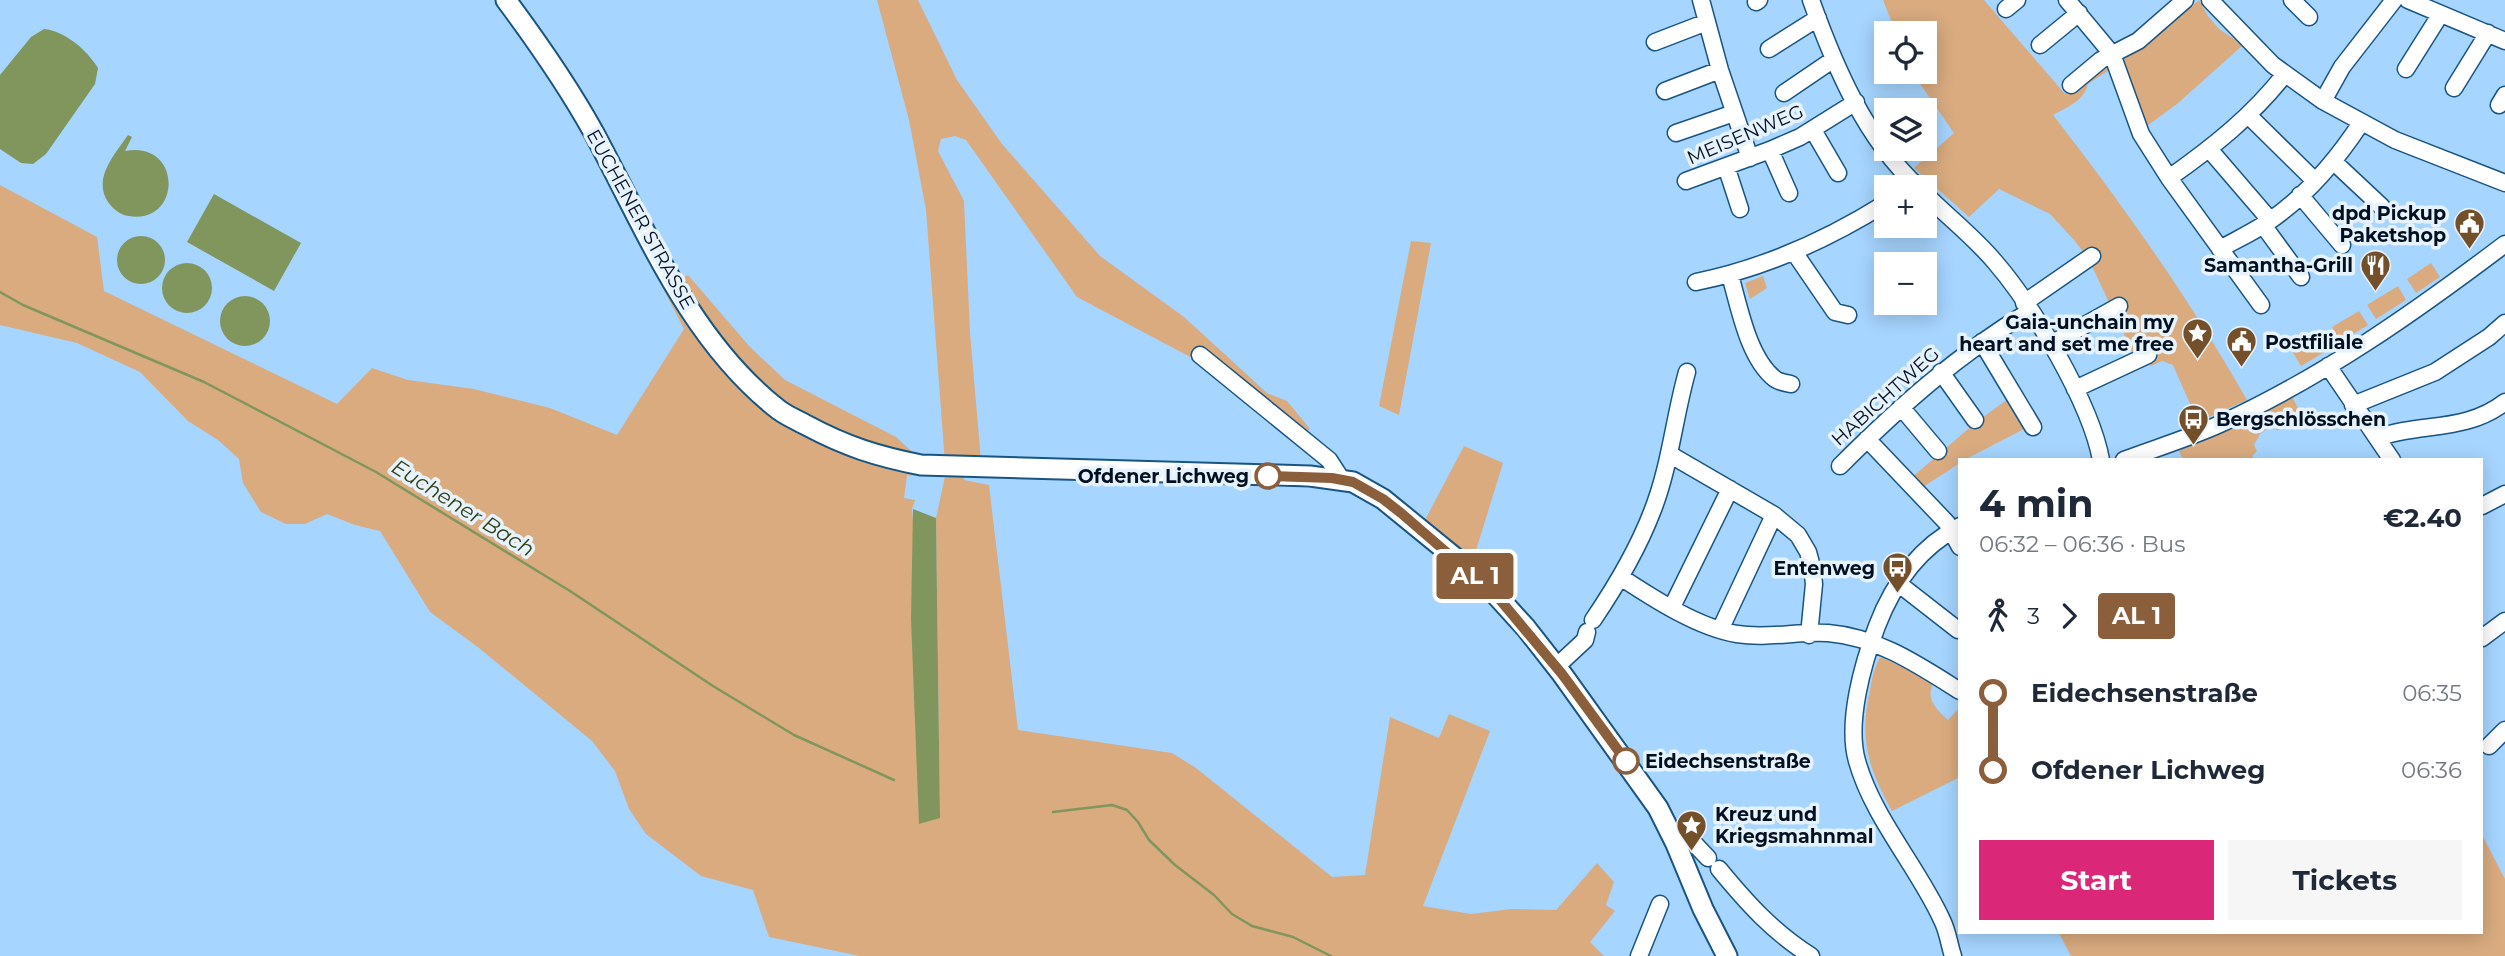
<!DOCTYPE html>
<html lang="en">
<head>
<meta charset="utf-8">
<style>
	body { margin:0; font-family:Montserrat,sans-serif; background:#f6f6f7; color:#1f2937; height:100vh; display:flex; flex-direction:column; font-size:26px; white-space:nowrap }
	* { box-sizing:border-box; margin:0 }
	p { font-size:23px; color:#747a83 }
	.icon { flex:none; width:38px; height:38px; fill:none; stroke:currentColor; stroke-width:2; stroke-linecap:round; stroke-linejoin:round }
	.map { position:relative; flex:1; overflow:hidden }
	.details { position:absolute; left:1958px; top:458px; width:525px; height:476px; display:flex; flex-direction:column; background:#fff; border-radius:0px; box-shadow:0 4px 18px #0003 }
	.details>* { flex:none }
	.badge { padding:0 14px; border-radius:5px; font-size:24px; line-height:46px }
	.fabs { position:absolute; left:1874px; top:21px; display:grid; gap:14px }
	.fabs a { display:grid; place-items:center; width:63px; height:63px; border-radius:0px; background:#fff; box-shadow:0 4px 18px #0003; font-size:35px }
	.map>.badge { position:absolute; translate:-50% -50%; box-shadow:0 0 0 4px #fff }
	.legs { display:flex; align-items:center; gap:10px; height:77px; padding:0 21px; font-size:23px }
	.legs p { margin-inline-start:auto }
	.overview { display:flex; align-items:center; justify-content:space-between; height:119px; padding:0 21px }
	h1 { font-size:38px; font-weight:700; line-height:52px }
	.action { display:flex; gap:14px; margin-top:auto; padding:14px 21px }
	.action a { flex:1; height:80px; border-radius:0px; background:#db2777; color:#fff; font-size:28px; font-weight:700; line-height:80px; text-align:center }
	.action a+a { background:#f6f6f7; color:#1f2937 }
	ul { padding:0 21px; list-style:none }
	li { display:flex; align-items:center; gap:24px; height:77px; font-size:26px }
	li i { display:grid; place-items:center; width:10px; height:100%; margin:0 9px; background:currentColor }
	li i::after { content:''; width:18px; height:18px; margin:-9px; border:5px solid; border-radius:50%; background:#fff }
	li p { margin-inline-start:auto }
	li:first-child i { background:linear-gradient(#0000 50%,currentColor 0) }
	li:last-child i { background:linear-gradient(currentColor 50%,#0000 0) }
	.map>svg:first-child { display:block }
	.green { fill:#d9ab7f }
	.water { fill:#81965d }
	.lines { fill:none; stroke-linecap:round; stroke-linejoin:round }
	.stream { stroke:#81965d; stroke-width:2.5 }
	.minor-casing { stroke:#195582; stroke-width:19 }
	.major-casing { stroke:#195582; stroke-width:23 }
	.minor { stroke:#fff; stroke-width:16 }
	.major { stroke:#fff; stroke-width:19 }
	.line-1-casing { stroke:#fff; stroke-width:16 }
	.line-1 { stroke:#8b5e3c; stroke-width:10 }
	.stop-1-dot { fill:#fff; stroke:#8b5e3c; stroke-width:3.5 }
	.labels { text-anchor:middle; stroke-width:7; stroke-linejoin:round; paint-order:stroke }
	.street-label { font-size:19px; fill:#001022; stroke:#e6f2fc }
	.poi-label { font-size:19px; font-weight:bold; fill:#001022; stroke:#e6f2fc; text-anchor:end }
	.stop-label { font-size:19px; font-weight:bold; fill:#001022; stroke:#e6f2fc; text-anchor:end }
	.water-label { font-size:21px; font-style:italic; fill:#313f15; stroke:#e6f2fc }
</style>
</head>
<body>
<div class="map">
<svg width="2505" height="956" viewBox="0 0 2505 956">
	<rect width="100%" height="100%" fill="#a6d5ff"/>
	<path class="green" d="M877,0h41l39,80 45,64 98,112 84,61 83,76 20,8 23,28 -15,11 -99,-80 -119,-63 -111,-157 -11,-4 -14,3 -3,12 26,50 6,132 11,128 -36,2 -19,-253 -17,-90z
		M1883,0h101l81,94 97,-62 37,-32 9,16 11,13 24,16 -66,59 -37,27 -23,-66 -29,19c-4,17 -21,23 -35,31 71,91 137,185 194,285l-49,22 -25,-57 -11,-4 -11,5 -9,-18 -9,5 -45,-95 -14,-18 -24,-26 -51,-25 -30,28 -55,-49 40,-35 -42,-61h13v-39h-29z
		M0,185l97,52 7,54 233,113 35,-36 36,12 66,9 76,19 67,27 67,-106 -21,-41 25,-13 62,72 35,33 111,57 25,23 -5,16 -9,-1 -3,23 11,2 -3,9 28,308 -4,-299 10,-46 18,2v6l25,5 29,245 154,23 24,15 136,109 33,-2 25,-158 49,21 10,-24 41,17 -67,175 48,8 40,-5 45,1 41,-47 17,19 -8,23 9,6 -25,31 14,14h-744l-91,-19 -16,-47 -52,-14 -55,-42 -17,-25 -14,-38 -23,-30 -113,-93 -49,-36 -50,-81 -25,-6 -28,-11 -22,10h-19l-25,-12 -18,-29 -4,-24 -21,-19 -30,-19 -48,-49 -63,-29 -77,-18z
		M1411,241l20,2 -32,172 -20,-9z
		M2431,263l9,14 -24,16 -9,-14z
		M1763,276l4,12 -17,11 -5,-16z
		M2398,286l8,14 -30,19 -9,-14z
		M2359,311l9,14 -28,17 -8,-15z
		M2325,332l8,15 -32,19 -9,-15z
		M2012,396l18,30 -66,34h-4v3l-40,26 -10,-10 65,-56z
		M2292,396l9,18 -8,8 -16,9 -11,-20z
		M2259,414l8,15 -7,5 -6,11 3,6 -5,5 3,4h-72l-4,-9z
		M1464,446l39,17 -30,97 -48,-40z
		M1880,658h3l52,23c-11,16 0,27 13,39l12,-13v70l-68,34c-24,-43 -33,-72 -22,-121 2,-11 4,-23 10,-32z
		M2482,835l23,44v77h-434l-12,-23h423z"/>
	<path class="water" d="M44,29c21,2 43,21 54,39l-3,16 -49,70 -13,10 -12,-1 -21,-14v-74l31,-38z
		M128,135l4,2 -7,14c58,-11 57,74 4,65 -9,-1 -16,-7 -21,-14 -16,-24 8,-49 20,-67z
		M214,194l87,49 -27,48 -87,-49z
		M117 260a24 24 0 1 1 48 0a24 24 0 1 1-48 0Z
		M162 288a25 25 0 1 1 50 0a25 25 0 1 1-50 0Z
		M220 321a25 25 0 1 1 50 0a25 25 0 1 1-50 0Z
		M913,509l23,9 4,300 -21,6 -8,-205z"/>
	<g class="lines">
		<path class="stream" d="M0,292l23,13 181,77 172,90 194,119 143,95 81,49 100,45
			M1053,812l59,-7 15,5 11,12 11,18 26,25 39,30 18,19 20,12 41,11 38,19"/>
		<defs>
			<path id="minor" d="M1701,0l19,70 30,88
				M1811,0c24,67 54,138 107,187
				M2067,0l45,54 29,80 28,44 92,127
				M2210,0l63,65 50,36 72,39 110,43
				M2292,0l17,17
				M2408,0l97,41
				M1756,2l3,-2
				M2006,9l11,-9
				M1655,42l52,-20
				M2040,45l39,-32
				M1769,49l49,-31
				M2406,69l34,-54
				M2071,85l30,-25 37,-19 47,-41
				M2454,88l34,-55
				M1665,91l55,-21
				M1784,93l50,-34
				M2323,101l19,-34 52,-67
				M2499,105l6,-10
				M2249,116l66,65
				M1813,130l25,43
				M1676,133l58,-20
				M2209,149l61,71
				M1770,150l19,43
				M2334,162l48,45
				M1726,166l14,43
				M2169,178c44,-31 83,-62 116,-104
				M1686,181l84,-31 30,-13 56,-35
				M1925,194c23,23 49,43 70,68 38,44 96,142 106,198
				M2300,195l42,50
				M2263,225l38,52
				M2220,249c16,-9 33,-17 48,-27 37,-25 68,-61 93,-99
				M1794,252l41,60 13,3
				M1730,275c9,31 18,83 45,104 4,3 11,4 16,5
				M1696,282c69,-14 131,-42 190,-79
				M2024,303l68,-47
				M1982,342l51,85
				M2051,344l68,-38
				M1200,355l129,105 13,20
				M2328,366l64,94
				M1941,372l34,48
				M2075,389l73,-34
				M2353,405l82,-33 54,-35 16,-14
				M1901,407l37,44
				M2377,438c43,-16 88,-5 128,-36
				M1867,439l80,84 13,24
				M1669,454l105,61 24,20 10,17 4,15 2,17 -5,51
				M2124,460c32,-12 65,-22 96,-36 103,-47 195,-112 285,-180
				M1840,466c58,-58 118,-112 190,-155
				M2482,506l23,-12
				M1622,578c32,21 77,50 115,56 31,5 61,-3 91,-1 50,4 92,33 132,58
				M1899,584l59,46
				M1672,607l58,-118
				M1593,620c23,-34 44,-69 59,-108 18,-45 22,-94 35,-140
				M1720,630l54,-115
				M2482,638l23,-17
				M1556,667l29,-27 2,-8
				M2489,746l16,-16
				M1676,844l15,-4 17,18
				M1719,869c28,34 54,63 92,87
				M1639,956l21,-52
				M1953,956c-4,-12 -5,-24 -11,-36 -24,-53 -69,-102 -85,-159 -11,-39 6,-98 20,-135 16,-42 43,-79 83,-100"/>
			<path id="major" d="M506,0c32,43 62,86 88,133 52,97 96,208 185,277 8,6 18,10 27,15 41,22 71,31 115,40l389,11 43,6 30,17 76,62 37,34 30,33 36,46 96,134 18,36 27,65 24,47"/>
		</defs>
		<use href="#minor" class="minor-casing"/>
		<use href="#major" class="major-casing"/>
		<use href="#minor" class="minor"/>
		<use href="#major" class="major"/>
	</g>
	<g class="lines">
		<defs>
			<path id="line-1" d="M1268,476l64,2 21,4 30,17 18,14 95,82 66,79 64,87"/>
		</defs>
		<use href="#line-1" class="line-1-casing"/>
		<use href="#line-1" class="line-1"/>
	</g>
	<defs>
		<symbol id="civic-pin" viewBox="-11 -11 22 30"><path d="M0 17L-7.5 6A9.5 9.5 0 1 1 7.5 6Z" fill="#74502a" stroke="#e6f2fc"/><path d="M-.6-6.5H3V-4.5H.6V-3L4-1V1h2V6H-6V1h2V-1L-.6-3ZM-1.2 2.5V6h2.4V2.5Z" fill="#fff"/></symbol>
		<symbol id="restaurant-pin" viewBox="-11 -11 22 30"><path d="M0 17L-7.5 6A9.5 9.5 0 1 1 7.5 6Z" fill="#74502a" stroke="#e6f2fc"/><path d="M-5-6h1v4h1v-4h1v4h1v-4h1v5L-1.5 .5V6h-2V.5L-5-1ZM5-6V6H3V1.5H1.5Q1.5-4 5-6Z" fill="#fff"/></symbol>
		<symbol id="sight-pin" viewBox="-11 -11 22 30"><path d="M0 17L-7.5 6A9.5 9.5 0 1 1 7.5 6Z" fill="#74502a" stroke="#e6f2fc"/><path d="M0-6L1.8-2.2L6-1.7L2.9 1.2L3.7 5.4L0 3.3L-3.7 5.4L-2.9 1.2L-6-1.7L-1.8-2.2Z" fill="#fff"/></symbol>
		<symbol id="bus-pin" viewBox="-11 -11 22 30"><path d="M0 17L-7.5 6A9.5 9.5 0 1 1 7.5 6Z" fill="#74502a" stroke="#e6f2fc"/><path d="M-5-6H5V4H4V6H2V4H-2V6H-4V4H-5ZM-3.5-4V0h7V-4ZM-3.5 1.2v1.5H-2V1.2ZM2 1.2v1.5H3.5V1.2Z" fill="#fff"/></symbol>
	</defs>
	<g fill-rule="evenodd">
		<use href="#civic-pin" x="2452" y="206" width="35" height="47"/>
		<use href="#restaurant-pin" x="2358" y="248" width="35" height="47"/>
		<use href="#sight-pin" x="2180" y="316" width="35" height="47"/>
		<use href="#civic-pin" x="2224" y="324" width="35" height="47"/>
		<use href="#bus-pin" x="2176" y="402" width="35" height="47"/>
		<use href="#bus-pin" x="1880" y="550" width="35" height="47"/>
		<use href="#sight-pin" x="1674" y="808" width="35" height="47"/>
	</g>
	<g class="stop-1-dot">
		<circle cx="1268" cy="476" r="12"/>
		<circle cx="1626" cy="761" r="12"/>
	</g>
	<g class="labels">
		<g class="street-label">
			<text transform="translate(1745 134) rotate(-23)" y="7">MEISENWEG</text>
			<text transform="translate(641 219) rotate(61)" y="7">EUCHENER STRASSE</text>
			<text transform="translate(1885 396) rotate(-42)" y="7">HABICHTWEG</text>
		</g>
		<g class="poi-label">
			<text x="2446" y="220">dpd Pickup<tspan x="2446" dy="22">Paketshop</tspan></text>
			<text x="2353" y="272">Samantha-Grill</text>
			<text x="2174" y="329">Gaia-unchain my<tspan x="2174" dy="22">heart and set me free</tspan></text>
			<text x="2265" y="349" text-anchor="start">Postfiliale</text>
			<text x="2216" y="426" text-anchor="start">Bergschlösschen</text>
			<text x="1875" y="575">Entenweg</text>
			<text x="1715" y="821" text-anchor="start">Kreuz und<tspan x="1715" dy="22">Kriegsmahnmal</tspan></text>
		</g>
		<g class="stop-label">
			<text x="1249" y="483">Ofdener Lichweg</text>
			<text x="1645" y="768" text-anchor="start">Eidechsenstraße</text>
		</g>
		<g class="water-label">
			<text transform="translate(463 508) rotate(32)" y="7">Euchener Bach</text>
		</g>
	</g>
</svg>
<div class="fabs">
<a><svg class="icon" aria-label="locate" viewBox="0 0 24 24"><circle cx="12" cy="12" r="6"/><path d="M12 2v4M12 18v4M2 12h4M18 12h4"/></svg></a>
<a><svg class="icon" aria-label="layers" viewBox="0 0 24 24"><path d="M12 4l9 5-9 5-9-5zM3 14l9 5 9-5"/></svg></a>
<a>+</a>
<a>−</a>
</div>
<b class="badge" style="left:1475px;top:576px;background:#8b5e3c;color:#fff">AL 1</b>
<section class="details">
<div class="overview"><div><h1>4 min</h1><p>06:32 – 06:36 · Bus</p></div><b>€2.40</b></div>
<div class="legs"><svg class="icon" aria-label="walk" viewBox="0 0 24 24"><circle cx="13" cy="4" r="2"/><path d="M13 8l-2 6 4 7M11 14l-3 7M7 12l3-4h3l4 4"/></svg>3<svg class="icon" aria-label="forward" viewBox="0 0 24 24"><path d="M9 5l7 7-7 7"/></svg><b class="badge" style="background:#8b5e3c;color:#fff">AL 1</b></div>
<ul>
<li><i style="color:#8b5e3c"></i><b>Eidechsenstraße</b><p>06:35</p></li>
<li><i style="color:#8b5e3c"></i><b>Ofdener Lichweg</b><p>06:36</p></li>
</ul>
<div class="action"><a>Start</a><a>Tickets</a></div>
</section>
</div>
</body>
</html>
